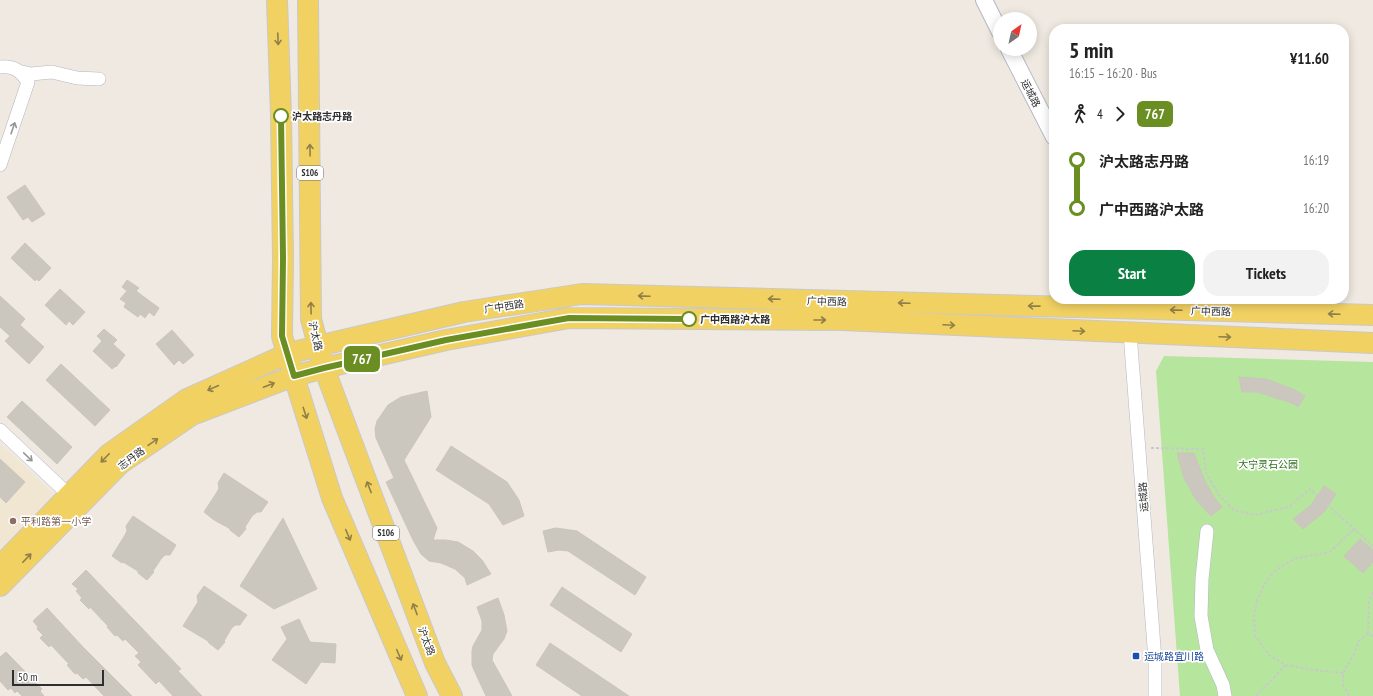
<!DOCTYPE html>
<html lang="en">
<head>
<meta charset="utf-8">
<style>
	body { margin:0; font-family:"PT Sans Narrow","Noto Sans SC",sans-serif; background:#f2f2f2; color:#222; height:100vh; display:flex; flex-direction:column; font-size:15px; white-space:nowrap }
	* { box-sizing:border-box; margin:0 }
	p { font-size:13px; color:#767676 }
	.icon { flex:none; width:22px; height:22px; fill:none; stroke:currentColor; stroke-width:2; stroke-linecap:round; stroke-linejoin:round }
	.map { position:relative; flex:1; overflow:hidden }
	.side { position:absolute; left:1049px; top:24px; width:300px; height:280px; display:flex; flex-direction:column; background:#fff; border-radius:16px; box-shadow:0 2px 10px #0003 }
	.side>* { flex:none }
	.badge { padding:0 8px; border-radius:6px; font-size:14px; line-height:26px }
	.needle { width:26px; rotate:33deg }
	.controls { position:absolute; left:993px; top:12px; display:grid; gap:8px }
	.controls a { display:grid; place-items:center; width:44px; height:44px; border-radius:50%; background:#fff; box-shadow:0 2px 10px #0003; font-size:20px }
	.scale { position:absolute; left:12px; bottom:10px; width:92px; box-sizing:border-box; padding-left:4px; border:2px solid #2e2e2e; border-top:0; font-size:11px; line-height:14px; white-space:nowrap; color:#2e2e2e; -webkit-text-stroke:3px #fff; paint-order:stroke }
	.map>.badge { position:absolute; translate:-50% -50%; box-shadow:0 0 0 2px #fff }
	.legs { display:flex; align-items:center; gap:6px; height:44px; padding:0 20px; font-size:13px }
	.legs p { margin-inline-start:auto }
	.overview { display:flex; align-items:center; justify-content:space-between; height:68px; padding:0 20px }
	h1 { font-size:22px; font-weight:800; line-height:30px }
	.primary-button { display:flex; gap:8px; margin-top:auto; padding:8px 20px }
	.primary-button a { flex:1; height:46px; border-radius:16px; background:#0b8043; color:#fff; font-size:16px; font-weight:800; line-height:46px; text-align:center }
	.primary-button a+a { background:#f2f2f2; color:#222 }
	ul { padding:0 20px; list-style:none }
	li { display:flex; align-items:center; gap:14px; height:48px; font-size:15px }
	li i { display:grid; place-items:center; width:6px; height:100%; margin:0 5px; background:currentColor }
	li i::after { content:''; width:10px; height:10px; margin:-5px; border:3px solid; border-radius:50%; background:#fff }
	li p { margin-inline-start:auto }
	li:first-child i { background:linear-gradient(#0000 50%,currentColor 0) }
	li:last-child i { background:linear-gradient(currentColor 50%,#0000 0) }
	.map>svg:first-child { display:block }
	.education { fill:#f0e6d1 }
	.green { fill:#b6e59e }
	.building { fill:#cbc7bf; stroke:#cbc5ba }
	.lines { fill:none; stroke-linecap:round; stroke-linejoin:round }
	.minor-casing { stroke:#b4b7c1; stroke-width:14 }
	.tertiary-casing { stroke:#b4b7c1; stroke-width:18 }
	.primary-casing { stroke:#c9c9c9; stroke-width:22 }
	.path { stroke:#c9c9c9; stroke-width:2; stroke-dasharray:3 2; stroke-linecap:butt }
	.minor { stroke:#fff; stroke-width:13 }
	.tertiary { stroke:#fff; stroke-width:16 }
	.primary { stroke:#f2d163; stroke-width:20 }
	.oneway { stroke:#908048 }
	.oneway2 { stroke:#969696 }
	.line-1-casing { stroke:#fff; stroke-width:9 }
	.line-1 { stroke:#6b8e23; stroke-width:6 }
	.stop-1-dot { fill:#fff; stroke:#6b8e23; stroke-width:2 }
	.education-dot { fill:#8d6e63; stroke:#fff; stroke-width:1.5 }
	.transit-dot { fill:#1a4fb4; stroke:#fff; stroke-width:1.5 }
	.labels { text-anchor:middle; stroke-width:3.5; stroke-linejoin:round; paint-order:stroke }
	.shield { fill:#fff; stroke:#6d6d6d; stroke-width:1 }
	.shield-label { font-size:9px; font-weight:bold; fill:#2e2e2e }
	.street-label { font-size:10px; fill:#2e2e2e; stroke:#fff }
	.stop-label { font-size:10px; font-weight:bold; fill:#2e2e2e; stroke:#fff; text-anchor:start }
	.park-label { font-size:10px; fill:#2c6e1b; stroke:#fff }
	.education-label { font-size:10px; fill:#785e54; stroke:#fff; text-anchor:start }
	.transit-label { font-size:10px; fill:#164399; stroke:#fff; text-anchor:start }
</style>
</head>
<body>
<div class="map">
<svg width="1373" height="696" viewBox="0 0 1373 696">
	<rect width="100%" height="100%" fill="#efe9e1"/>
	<path class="education" d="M0,444l53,50 -53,55z"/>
	<path class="green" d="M1164,356l209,6v334h-193l-24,-325z"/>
	<path class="building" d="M25,185l20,29 -13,8 -4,-5 -5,3 -16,-23z
		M25,243l26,25 -12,13 -3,-2 -1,2 -24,-23z
		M127,280l12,8 -3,3 23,17 -5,8 -5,-4 -4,6 -5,-4 -2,3 -14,-10 2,-4 -6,-4 7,-8 -5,-4z
		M60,289l25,23 -12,13 -4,-4 -3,4 -21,-20z
		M0,296l25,23 -5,6 24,22 -15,17 -24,-23 5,-5 -10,-9z
		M104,329l13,11 -4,4 12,11 -9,12v-1l-4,3 -19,-18 9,-10 -5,-5z
		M172,330l22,25 -11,9 -4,-4 -5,5 -18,-21z
		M61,364l49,46 -15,16 -49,-46z
		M1239,377l27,2 27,10 12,7 -7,11 -6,-4 -35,-11h-15z
		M427,391l4,26 -27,43 33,68 -4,12h13l12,2 15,9 9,9 9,14 -24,11 -2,-7 -10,-9 -14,-6 -12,-2 -8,-7 -8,-14 -27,-58 8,-4 -18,-40 -1,-9 2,-8 11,-16 13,-8z
		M22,401l50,46 -15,17 -50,-47z
		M451,446l56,36 12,18 5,16 -21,9 -14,-21 -53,-34z
		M1177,453h17l10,26 10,18 8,10 -11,9 -15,-16 -12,-22z
		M0,459l25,23 -19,21 -6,-6z
		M224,473l44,29 -7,10h-4l-5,4 -7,11 1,2 -7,8 -9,-7 -1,-2 -15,-8 -10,-8 13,-20 2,-4 -1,-5z
		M1324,486l12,8 -12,18 -21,17 -10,-10 18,-14z
		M133,516l43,29 -6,10h-5l-4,4 -8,12 1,1 -7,8 -9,-7v-2l-15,-9 -1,1 -10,-7 13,-21 2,-4 -1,-5z
		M283,518l34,71 -43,20 -34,-23z
		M556,528l21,3 69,46 -11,18 -67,-44 -9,-1 -11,2 -5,-21z
		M1360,539l13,11v12l-10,11 -19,-17z
		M86,570l95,99 -3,2 24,25h-29l-14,-15 -3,3 -18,-19 3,-3 -6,-6 4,-3 -14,-14 -2,2 -6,-6 -2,1 -8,-9 1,-1 -18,-19 -1,2 -9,-9 2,-2 -6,-7 2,-2 -6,-5z
		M204,586l43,29 -7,10h-5l-4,4 -7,12 1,1 -7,8 -9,-7 -1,-2 -25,-15 15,-24 -1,-6z
		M562,587l70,47 -11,18 -71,-47z
		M498,598l6,17 3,16 -3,8 -11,15 -1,6 20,36h-26l-12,-26 -2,-5v-14l1,-5 9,-16v-9l-5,-14z
		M47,608l35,38 50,50h-28l-18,-19 -3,2 -6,-6 -2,1 -8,-9 2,-1 -18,-19 -2,2 -9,-9 3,-3 -6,-6 1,-2 -5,-6z
		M299,619l11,23 26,2 -1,19 -14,-1 -15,22 -34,-24 15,-21 -6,-12z
		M550,643l79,53h-47l-46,-31z
		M6,652l36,37 -2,2 4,5h-22l-5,-5 -2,2 -4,-5 -3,2 -8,-9v-24z"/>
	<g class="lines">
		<defs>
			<path id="minor" d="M0,67c14,-1 20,3 28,15l-28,83
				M22,72l9,2 21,-2 25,6 22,1
				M1130,333l25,327v36
				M0,430l69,65
				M1207,531l-5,48 -1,37 6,34 16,35 2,11"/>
			<path id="tertiary" d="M984,0l16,32
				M1009,49l45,88"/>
			<path id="primary" d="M277,0l4,116 2,142 -1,78 5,18 45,144 85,198
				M308,0l3,319 13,49 111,295 17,33
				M0,566l109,-112 78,-55 100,-45 31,-8 146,-34 118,-18 791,21
				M0,586l120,-122 72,-49 102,-39 30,-8 122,-28 123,-22 273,2 531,23"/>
		</defs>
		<use href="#minor" class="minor-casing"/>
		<use href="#tertiary" class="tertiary-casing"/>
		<use href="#primary" class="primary-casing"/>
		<path class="path" d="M1151,448l52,1 3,24 13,22 15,15 21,5 35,-9 20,-17 63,57
			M1373,592l-4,8 -1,33 5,3
			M1343,673l-30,-3 -27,-5 -16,-9 -15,-20 -1,-22 3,-13 7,-16 10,-13 11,-8 12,-6 33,-6 24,-23
			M1256,696l30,-31
			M1349,696l-6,-11v-12l10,-17 6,-15 9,-8"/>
		<use href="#minor" class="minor"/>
		<use href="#tertiary" class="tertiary"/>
		<use href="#primary" class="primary"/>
	</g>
	<defs><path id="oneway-shaft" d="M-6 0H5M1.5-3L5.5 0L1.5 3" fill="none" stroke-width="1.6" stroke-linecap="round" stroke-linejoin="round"/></defs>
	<g class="oneway">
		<use href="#oneway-shaft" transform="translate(278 39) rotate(88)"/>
		<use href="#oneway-shaft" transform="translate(310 150) rotate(-91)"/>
		<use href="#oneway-shaft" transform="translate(644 296) rotate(-178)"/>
		<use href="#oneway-shaft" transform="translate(774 299) rotate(-178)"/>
		<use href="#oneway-shaft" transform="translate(904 303) rotate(-178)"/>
		<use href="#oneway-shaft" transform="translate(1034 306) rotate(-179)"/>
		<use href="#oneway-shaft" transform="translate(311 308) rotate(-91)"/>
		<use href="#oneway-shaft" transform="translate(1176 310) rotate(-178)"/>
		<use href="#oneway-shaft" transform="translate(1334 314) rotate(-178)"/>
		<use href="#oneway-shaft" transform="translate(820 320)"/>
		<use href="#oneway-shaft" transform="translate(949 325) rotate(3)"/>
		<use href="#oneway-shaft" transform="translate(1079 331) rotate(3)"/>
		<use href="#oneway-shaft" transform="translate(1225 337) rotate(2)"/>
		<use href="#oneway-shaft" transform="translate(269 385) rotate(-21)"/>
		<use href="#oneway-shaft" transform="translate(213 388) rotate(156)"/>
		<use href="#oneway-shaft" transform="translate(305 413) rotate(72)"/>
		<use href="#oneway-shaft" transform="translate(153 442) rotate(-35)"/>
		<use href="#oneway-shaft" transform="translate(105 458) rotate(134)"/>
		<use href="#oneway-shaft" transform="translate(369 487) rotate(-111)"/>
		<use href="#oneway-shaft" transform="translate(348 535) rotate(67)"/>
		<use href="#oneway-shaft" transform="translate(27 558) rotate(-46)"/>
		<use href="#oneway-shaft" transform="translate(415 609) rotate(-111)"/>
		<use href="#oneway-shaft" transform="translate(399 655) rotate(67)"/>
	</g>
	<g class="oneway2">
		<use href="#oneway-shaft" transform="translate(13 128) rotate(-71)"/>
		<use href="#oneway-shaft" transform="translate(28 457) rotate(44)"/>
	</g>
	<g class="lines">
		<defs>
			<path id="line-1" d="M281,116l2,142 -1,78 12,40 30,-8 122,-28 123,-22 120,1"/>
		</defs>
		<use href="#line-1" class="line-1-casing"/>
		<use href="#line-1" class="line-1"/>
	</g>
	<g class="stop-1-dot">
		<circle cx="281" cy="116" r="7"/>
		<circle cx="689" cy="319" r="7"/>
	</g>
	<circle class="education-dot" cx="13" cy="521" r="4"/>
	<rect class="transit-dot" x="1132" y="652" width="8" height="8" rx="2"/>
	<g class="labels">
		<g class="shield">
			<rect x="297" y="166" width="26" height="14" rx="3"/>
			<rect x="373" y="526" width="26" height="14" rx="3"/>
		</g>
		<g class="shield-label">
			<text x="310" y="176">S106</text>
			<text x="386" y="536">S106</text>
		</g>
		<g class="street-label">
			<text transform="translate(1031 93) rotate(63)" y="4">运城路</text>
			<text transform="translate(827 301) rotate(2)" y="4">广中西路</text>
			<text transform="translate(504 306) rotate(-9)" y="4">广中西路</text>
			<text transform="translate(1211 311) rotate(2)" y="4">广中西路</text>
			<text transform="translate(316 336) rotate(77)" y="4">沪太路</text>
			<text transform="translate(131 458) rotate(-37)" y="4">志丹路</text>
			<text transform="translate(1143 497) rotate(-94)" y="4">运城路</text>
			<text transform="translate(427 641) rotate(69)" y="4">沪太路</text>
		</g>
		<g class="stop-label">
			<text x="292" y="120">沪太路志丹路</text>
			<text x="700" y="323">广中西路沪太路</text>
		</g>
		<g class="park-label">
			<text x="1268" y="468">大宁灵石公园</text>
		</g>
		<g class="education-label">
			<text x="21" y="525">平利路第一小学</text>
		</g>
		<g class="transit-label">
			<text x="1144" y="660">运城路宜川路</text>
		</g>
	</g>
</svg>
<div class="controls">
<a><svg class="needle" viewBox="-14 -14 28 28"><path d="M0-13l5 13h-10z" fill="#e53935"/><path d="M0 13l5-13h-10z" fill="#767676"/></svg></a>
</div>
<div class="scale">50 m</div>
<b class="badge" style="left:362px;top:359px;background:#6b8e23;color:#fff">767</b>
<section class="side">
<div class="overview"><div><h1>5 min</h1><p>16:15 – 16:20 · Bus</p></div><b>¥11.60</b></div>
<div class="legs"><svg class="icon" aria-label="walk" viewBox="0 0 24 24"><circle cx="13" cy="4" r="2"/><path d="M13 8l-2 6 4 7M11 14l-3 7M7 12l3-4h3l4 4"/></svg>4<svg class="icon" aria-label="forward" viewBox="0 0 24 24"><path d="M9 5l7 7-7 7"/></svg><b class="badge" style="background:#6b8e23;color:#fff">767</b></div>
<ul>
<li><i style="color:#6b8e23"></i><b>沪太路志丹路</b><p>16:19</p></li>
<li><i style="color:#6b8e23"></i><b>广中西路沪太路</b><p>16:20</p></li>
</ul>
<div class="primary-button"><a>Start</a><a>Tickets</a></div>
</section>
</div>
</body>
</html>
